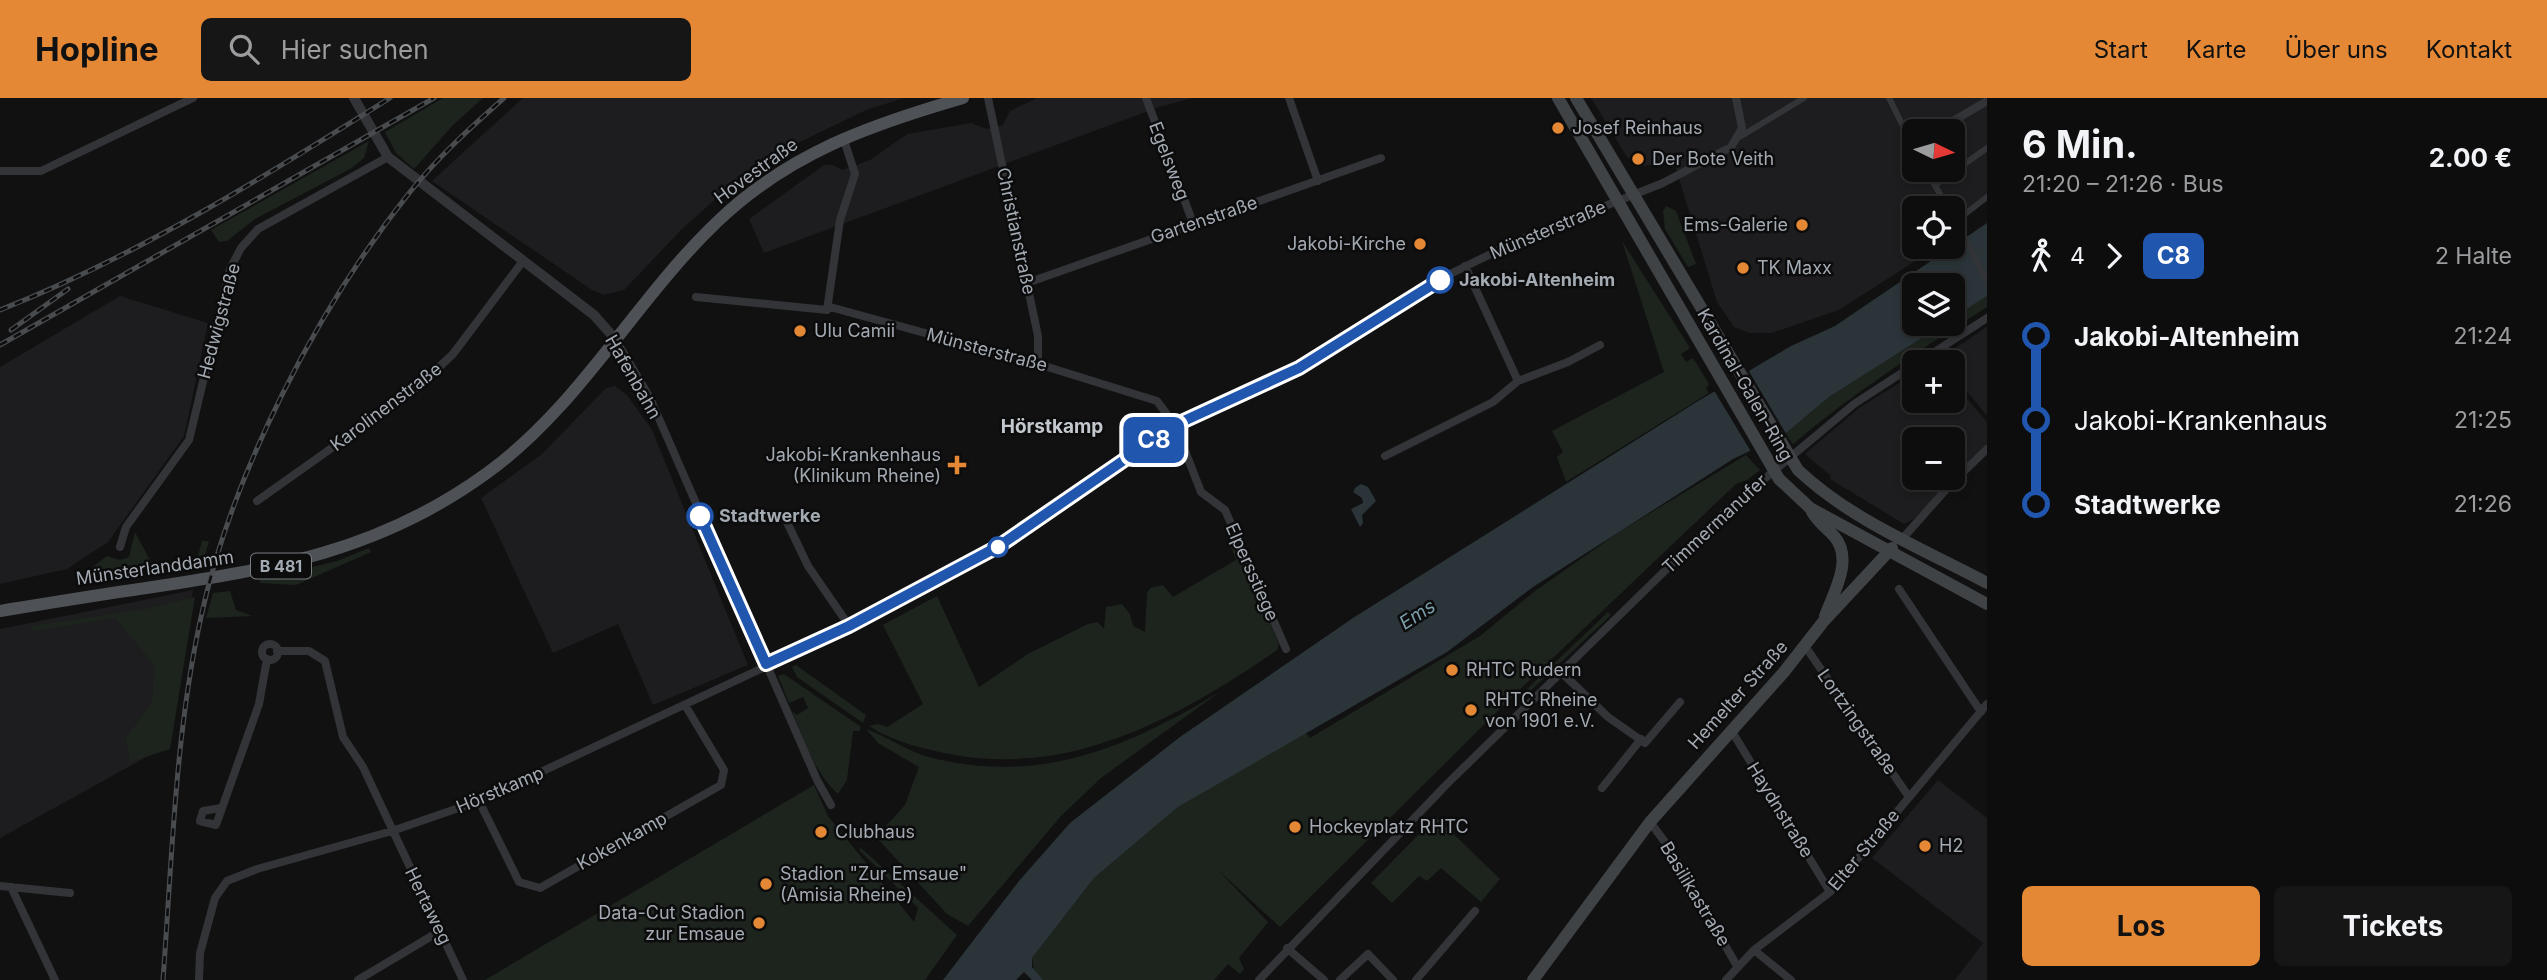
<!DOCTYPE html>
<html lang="de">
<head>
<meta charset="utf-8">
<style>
	body { margin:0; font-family:Inter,sans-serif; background:#161617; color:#f1f3f6; height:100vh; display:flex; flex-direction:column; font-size:26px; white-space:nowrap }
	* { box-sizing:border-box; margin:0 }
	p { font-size:23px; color:#9a9c9e }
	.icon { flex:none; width:38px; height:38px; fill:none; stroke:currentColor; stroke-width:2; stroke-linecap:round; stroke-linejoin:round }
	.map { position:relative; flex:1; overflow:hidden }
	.details { display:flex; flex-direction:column; background:#0d0d0e; width:560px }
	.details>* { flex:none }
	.badge { padding:0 14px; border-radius:10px; font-size:24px; line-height:46px }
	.needle { width:46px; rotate:95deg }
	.controls { position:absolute; left:1902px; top:21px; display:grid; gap:14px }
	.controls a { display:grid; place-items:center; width:63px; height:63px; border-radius:10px; background:#0d0d0e; box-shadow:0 4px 10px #0003,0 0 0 2px #2d2d2e; font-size:35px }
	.map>.badge { position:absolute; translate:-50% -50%; box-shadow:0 0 0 4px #fff }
	.legs { display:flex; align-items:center; gap:10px; height:77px; padding:0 35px; font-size:23px }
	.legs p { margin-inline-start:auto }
	.overview { display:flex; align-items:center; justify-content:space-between; height:119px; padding:0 35px }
	h1 { font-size:38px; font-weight:700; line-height:52px }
	.cta { display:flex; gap:14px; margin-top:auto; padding:14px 35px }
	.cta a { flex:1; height:80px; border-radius:10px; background:#e48836; color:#111; font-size:28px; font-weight:700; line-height:80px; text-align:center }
	.cta a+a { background:#161617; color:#f1f3f6 }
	ul { padding:0 35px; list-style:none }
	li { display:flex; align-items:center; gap:24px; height:84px; font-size:26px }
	li i { display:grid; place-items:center; width:10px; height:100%; margin:0 9px; background:currentColor }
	li i::after { content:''; width:18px; height:18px; margin:-9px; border:5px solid; border-radius:50%; background:#0d0d0e }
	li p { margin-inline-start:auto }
	li:first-child i { background:linear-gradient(#0000 50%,currentColor 0) }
	li:last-child i { background:linear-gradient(currentColor 50%,#0000 0) }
	header { display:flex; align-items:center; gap:42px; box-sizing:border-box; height:98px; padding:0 35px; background:#e48836; color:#111 }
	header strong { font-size:33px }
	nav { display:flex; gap:38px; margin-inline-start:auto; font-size:24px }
	.search { width:490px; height:63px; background:#161617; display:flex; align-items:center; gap:18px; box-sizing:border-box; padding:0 24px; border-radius:10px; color:#9a9c9e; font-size:26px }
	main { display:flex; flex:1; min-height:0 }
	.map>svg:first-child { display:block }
	.built { fill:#1d1d1f; fill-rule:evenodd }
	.green { fill:#1d241d }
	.water { fill:#2b3539 }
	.pier { fill:#111112 }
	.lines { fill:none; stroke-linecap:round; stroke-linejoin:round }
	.pedestrian { stroke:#323437; stroke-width:6 }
	.minor { stroke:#323437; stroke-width:8 }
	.tertiary { stroke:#323437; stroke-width:10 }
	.secondary { stroke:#404346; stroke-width:12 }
	.primary { stroke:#4e5155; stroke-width:12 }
	.rail-casing { stroke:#494c4f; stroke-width:5 }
	.rail { stroke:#0c0c0d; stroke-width:2.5; stroke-dasharray:8; stroke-linecap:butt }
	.line-1-casing { stroke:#fff; stroke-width:16 }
	.line-1 { stroke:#2056ae; stroke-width:10 }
	.poi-dot { fill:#e48836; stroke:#0c0c0d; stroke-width:2.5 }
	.stop-1-dot { fill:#fff; stroke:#2056ae; stroke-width:3.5 }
	.labels { text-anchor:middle; stroke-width:5; stroke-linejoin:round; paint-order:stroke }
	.shield { fill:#0c0c0d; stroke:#767b80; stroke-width:2 }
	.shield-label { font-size:16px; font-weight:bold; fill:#a3aab2 }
	.poi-label { font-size:18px; fill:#a3aab2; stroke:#0c0c0d; text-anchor:start }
	.street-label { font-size:18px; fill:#a3aab2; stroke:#0c0c0d }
	.stop-label { font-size:18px; font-weight:bold; fill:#a3aab2; stroke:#0c0c0d; text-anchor:start }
	.neighbourhood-label { font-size:19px; font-weight:bold; fill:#c3c8ce; stroke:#0c0c0d }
	.water-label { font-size:19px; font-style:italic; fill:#7b9eab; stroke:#0c0c0d }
</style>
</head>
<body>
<header>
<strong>Hopline</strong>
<div class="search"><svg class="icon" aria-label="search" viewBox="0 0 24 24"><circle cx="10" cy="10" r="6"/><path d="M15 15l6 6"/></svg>Hier suchen</div>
<nav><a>Start</a><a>Karte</a><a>Über uns</a><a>Kontakt</a></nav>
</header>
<main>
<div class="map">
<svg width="1987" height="882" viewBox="0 0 1987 882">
	<rect width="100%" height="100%" fill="#111112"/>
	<path class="built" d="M523,0h381l-38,12 -68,33 -80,54 -36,32 -58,61 -20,5 -12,-5 -160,-109z
		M1037,0h156l-34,9 -395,146 -15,-34 75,-54h9l9,5 28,-10 37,-26 64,-11 16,6 16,-4 7,-14z
		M1591,0h396v96l-34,27v-13h-39v39h23l-98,63 -68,23h-22l-15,-6 -17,-25 -43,-140 -30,4 -17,-9zM1914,33h39v39h-39z
		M120,198l88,27 -24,113 -76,106 -41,27 -67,15v-217z
		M1987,229v89l-34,-42v-12h-9l-4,-4z
		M1914,276v27h39v-19l34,40v22l-73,75 -10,5 -74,-45 1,-3 -26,-22 54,-46zM1914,341h39v39h-39z
		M615,288l12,9 25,35 96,235 -95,40 -35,-81 -65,29 -72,-155 61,-44 64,-66z
		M193,492l-25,155 -168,93v-209z
		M1938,682l49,38v162h-32l28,-37 -111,-85z"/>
	<path class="green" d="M443,0h40l-30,27 -39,44 -18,-16 -11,-21z
		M369,43l-5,17 -12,10 -97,51 -28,22 -8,1 -8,-12z
		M1666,108l10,5 20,53 -8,3 -23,-38 -2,-18z
		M1622,143l68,107 -9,6 5,8 7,-4 16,26 -3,5 3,4 -143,89 -9,-25 6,-5 -11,-21 112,-59z
		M1987,198v11c-67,43 -133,85 -194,137l-8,-10 44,-37 115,-73h9v-6z
		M1746,357l14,15 -13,10 -11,4 -220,209 -236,234 -64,-59 52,54 -29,36 5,11 -4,5 -12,-10 -14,16h-171l-8,-7 -3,-15 62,-80 84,-71 127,-75 5,6 170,-102 55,-45 84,-59z
		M1227,427l52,119 -2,6c-96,66 -202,126 -322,105 -29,-5 -61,-13 -86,-29l9,-2 9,3 36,-23 -40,-79 54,-29 42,91 49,-33 60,-30 10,-2 6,7 2,-22 16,-3 8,10 3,12 12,6 2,-39 3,-5 13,-3 10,12 63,-37 -12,-31z
		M135,434l17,32 46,-8 4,-15h7l-6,22 -112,9 -1,-3 17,-13 13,4 9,-3z
		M369,450l2,4 -75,33 -36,-2 -1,-3 78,-19z
		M230,493l6,19 16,6 -46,2 7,-25z
		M195,499l-25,152 -40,13 -4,-24 26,-36 3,-36 -40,-48 -82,13 -1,-5 114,-17z
		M1608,514l3,3 -87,82 1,-6z
		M796,567l70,50 -3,8 -66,-46 -5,-10z
		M784,576l77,53 -1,4h-7l-6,49 -9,14c-24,-22 -34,-54 -46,-83l5,4 11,-7 -5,-11 -14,6 -11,-27z
		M1221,593l-120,87 -40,38 -93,110 -21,-12 -71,-77 29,-32 14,-38 -41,-24 -12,-14c22,8 41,22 63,28 111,29 200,-10 292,-66z
		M814,687l14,31 86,106 4,-14 -59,-58 2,-2 96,87 -32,45h-440z
		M1436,719l64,62 -19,23 -40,-34 -14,13 -8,-5 -27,27 -21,-20z"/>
	<path class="water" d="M1987,125v73l-34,22v-33h-39v39h30l-115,73 -44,37 -52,25 -200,128 -86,65 -269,155 -84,71 -62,80v9l11,13h-11l-8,-8 -8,8h-73l76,-99 51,-58 110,-86 173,-119 342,-215 96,-57 44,-20z
		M1361,386l7,3 8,14 -14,14 1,8 -3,4 -9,-18 12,-6 -1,-5 -9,-6 2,-4z"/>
	<path class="pier" d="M1747,270l41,69 -39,18 1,-5 -35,-58 -5,-2z"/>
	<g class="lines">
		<path class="pedestrian" d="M1889,0l24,48
			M1738,40l66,-40
			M1926,72l22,38
			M1935,87l52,-37
			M1953,118l34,64
			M1956,123l31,-24"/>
		<path class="minor" d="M988,0l50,238v28
			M1146,0l47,125
			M1289,0l29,83
			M1936,33l51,-30
			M1913,47l1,-1
			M0,73h41l152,-73
			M1027,185l354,-125
			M696,199l131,13 13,-90 15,-46 -12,-37
			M830,209l208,57 119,37 18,24 26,67 24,18 61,139
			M616,242l34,58 167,382 14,25
			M1919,264l68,-44
			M1518,283l50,-19 32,-17
			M1385,358l108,-54 25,-21 -53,-115
			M257,403l162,-115 34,-32 70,-93
			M784,418l24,50 42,61
			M1903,440l47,-53 37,-36
			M120,449l6,-20 63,-87 41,-171 11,-21 17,-19 130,-72
			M1899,491l82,123
			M262 554a8 8 0 1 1 16 0a8 8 0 1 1-16 0Z
			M1805,548l104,151
			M277,553h32l16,10 18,76 20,30 100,213
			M1562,575l46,44 37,26 35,-41
			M1731,632l99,162
			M1602,690l39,-49
			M479,703l40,81 21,6 181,-103 3,-15 -39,-65
			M221,710l-18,3 -3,10 16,4 43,-121 8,-45
			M1650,724l18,24 69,120
			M0,788l70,7
			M11,789l44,93
			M1287,850l37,32
			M1754,852l37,30
			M199,882l1,-27 15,-55 12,-17 30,-12 135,-38 87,-30 371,-174 149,-81 176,-121 124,-57 141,-89 75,-37 148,-59 68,-36 11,-19 -6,-30
			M358,882l82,-49
			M1259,882l188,-196 279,-273 128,-107 60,-39
			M1340,882l28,-26 25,26
			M1416,882l59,-69
			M1726,882l28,-30 76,-58 157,-188"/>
		<path class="tertiary" d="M354,0l34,59 206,158 22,25"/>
		<path class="secondary" d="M1558,0l221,381 31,29 177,96
			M1576,0l222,372c53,50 125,79 189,113
			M1812,414c6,10 14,16 22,24 20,23 0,56 -9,80
			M1533,882l117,-158 134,-150 39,-50 69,-74"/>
		<path class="primary" d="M0,513c49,-8 97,-16 146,-23 127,-19 234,-37 341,-115 93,-67 148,-173 230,-251 72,-69 153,-97 246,-124"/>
		<defs>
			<path id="rail" d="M0,212c137,-54 266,-134 390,-212
				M11,232l57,-41
				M0,247l434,-247
				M163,882c9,-121 12,-245 38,-363 31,-144 117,-310 209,-425 28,-35 61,-65 94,-94"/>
		</defs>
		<use href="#rail" class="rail-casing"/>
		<use href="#rail" class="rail"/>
	</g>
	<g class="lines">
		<defs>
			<path id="line-1" d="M700,418l66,148 83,-38 150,-80 176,-121 124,-57 141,-88"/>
		</defs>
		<use href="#line-1" class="line-1-casing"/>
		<use href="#line-1" class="line-1"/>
	</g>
	<g class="poi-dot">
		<circle cx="1558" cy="30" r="7"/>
		<circle cx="1638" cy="61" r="7"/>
		<circle cx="1802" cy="127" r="7"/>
		<circle cx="1420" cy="146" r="7"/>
		<circle cx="1743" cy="170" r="7"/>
		<circle cx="800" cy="233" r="7"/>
		<path d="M953.5 356.5h7v7h7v7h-7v7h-7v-7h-7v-7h7z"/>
		<circle cx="1452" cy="572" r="7"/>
		<circle cx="1471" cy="612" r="7"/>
		<circle cx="1295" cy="729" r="7"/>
		<circle cx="821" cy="734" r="7"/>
		<circle cx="1925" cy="748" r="7"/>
		<circle cx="766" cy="786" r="7"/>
		<circle cx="759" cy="825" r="7"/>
	</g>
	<g class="stop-1-dot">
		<circle cx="1440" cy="182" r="12"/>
		<circle cx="700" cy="418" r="12"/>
		<circle cx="998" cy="449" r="9"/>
	</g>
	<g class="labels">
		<rect class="shield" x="251" y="455.5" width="60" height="25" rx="5"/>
		<g class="shield-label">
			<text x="281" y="474">B 481</text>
		</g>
		<g class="poi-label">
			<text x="1572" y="36">Josef Reinhaus</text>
			<text x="1652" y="67">Der Bote Veith</text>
			<text x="1788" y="133" text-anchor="end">Ems-Galerie</text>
			<text x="1406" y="152" text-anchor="end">Jakobi-Kirche</text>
			<text x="1757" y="176">TK Maxx</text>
			<text x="814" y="239">Ulu Camii</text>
			<text x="941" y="363" text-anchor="end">Jakobi-Krankenhaus<tspan x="941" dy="21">(Klinikum Rheine)</tspan></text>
			<text x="1466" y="578">RHTC Rudern</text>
			<text x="1485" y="608">RHTC Rheine<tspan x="1485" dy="21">von 1901 e.V.</tspan></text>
			<text x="1309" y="735">Hockeyplatz RHTC</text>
			<text x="835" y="740">Clubhaus</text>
			<text x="1939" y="754">H2</text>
			<text x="780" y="782">Stadion "Zur Emsaue"<tspan x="780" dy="21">(Amisia Rheine)</tspan></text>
			<text x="745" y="821" text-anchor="end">Data-Cut Stadion<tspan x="745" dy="21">zur Emsaue</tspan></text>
		</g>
		<g class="street-label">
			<text transform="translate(1169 63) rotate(69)" y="6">Egelsweg</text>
			<text transform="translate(756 73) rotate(-36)" y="6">Hovestraße</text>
			<text transform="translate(1204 122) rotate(-19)" y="6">Gartenstraße</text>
			<text transform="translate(1548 132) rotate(-23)" y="6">Münsterstraße</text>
			<text transform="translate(1016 133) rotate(78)" y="6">Christianstraße</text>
			<text transform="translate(219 223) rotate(-75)" y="6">Hedwigstraße</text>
			<text transform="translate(987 252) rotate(15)" y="6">Münsterstraße</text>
			<text transform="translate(633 279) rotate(60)" y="6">Hafenbahn</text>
			<text transform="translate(1745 287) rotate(60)" y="6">Kardinal-Galen-Ring</text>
			<text transform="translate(386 309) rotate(-37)" y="6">Karolinenstraße</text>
			<text transform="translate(1715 426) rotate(-43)" y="6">Timmermanufer</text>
			<text transform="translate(155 470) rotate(-8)" y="6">Münsterlanddamm</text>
			<text transform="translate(1252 474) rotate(66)" y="6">Elpersstiege</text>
			<text transform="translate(1738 597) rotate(-48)" y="6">Hemelter Straße</text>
			<text transform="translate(1857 624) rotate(55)" y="6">Lortzingstraße</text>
			<text transform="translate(500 692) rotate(-23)" y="6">Hörstkamp</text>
			<text transform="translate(1780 712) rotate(58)" y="6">Haydnstraße</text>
			<text transform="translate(622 743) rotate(-29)" y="6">Kokenkamp</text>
			<text transform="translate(1864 752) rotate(-50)" y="6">Elter Straße</text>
			<text transform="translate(1695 796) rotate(59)" y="6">Basilikastraße</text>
			<text transform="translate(428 808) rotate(64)" y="6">Hertaweg</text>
		</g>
		<g class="stop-label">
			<text x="1459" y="188">Jakobi-Altenheim</text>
			<text x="719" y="424">Stadtwerke</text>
		</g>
		<g class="neighbourhood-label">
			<text x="1052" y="335">Hörstkamp</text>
		</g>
		<g class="water-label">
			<text transform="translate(1417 516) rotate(-33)" y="7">Ems</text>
		</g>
	</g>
</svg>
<div class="controls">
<a><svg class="needle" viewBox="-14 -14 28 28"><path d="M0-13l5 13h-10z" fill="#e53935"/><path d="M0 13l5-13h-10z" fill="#9a9c9e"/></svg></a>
<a><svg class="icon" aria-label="locate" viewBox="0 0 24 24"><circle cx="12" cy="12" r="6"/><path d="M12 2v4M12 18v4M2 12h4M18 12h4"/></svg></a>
<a><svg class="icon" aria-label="layers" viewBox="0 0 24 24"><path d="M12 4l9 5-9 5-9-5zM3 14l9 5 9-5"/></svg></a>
<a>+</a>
<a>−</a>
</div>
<b class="badge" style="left:1154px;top:342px;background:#2056ae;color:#fff">C8</b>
</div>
<section class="details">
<div class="overview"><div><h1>6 Min.</h1><p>21:20 – 21:26 · Bus</p></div><b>2.00 €</b></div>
<div class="legs"><svg class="icon" aria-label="walk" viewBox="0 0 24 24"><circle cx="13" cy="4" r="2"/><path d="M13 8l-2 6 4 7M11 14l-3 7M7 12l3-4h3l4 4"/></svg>4<svg class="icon" aria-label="forward" viewBox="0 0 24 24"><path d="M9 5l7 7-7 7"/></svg><b class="badge" style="background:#2056ae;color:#fff">C8</b><p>2 Halte</p></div>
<ul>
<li><i style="color:#2056ae"></i><b>Jakobi-Altenheim</b><p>21:24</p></li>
<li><i style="color:#2056ae"></i><span>Jakobi-Krankenhaus</span><p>21:25</p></li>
<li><i style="color:#2056ae"></i><b>Stadtwerke</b><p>21:26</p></li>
</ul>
<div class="cta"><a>Los</a><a>Tickets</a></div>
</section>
</main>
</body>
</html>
